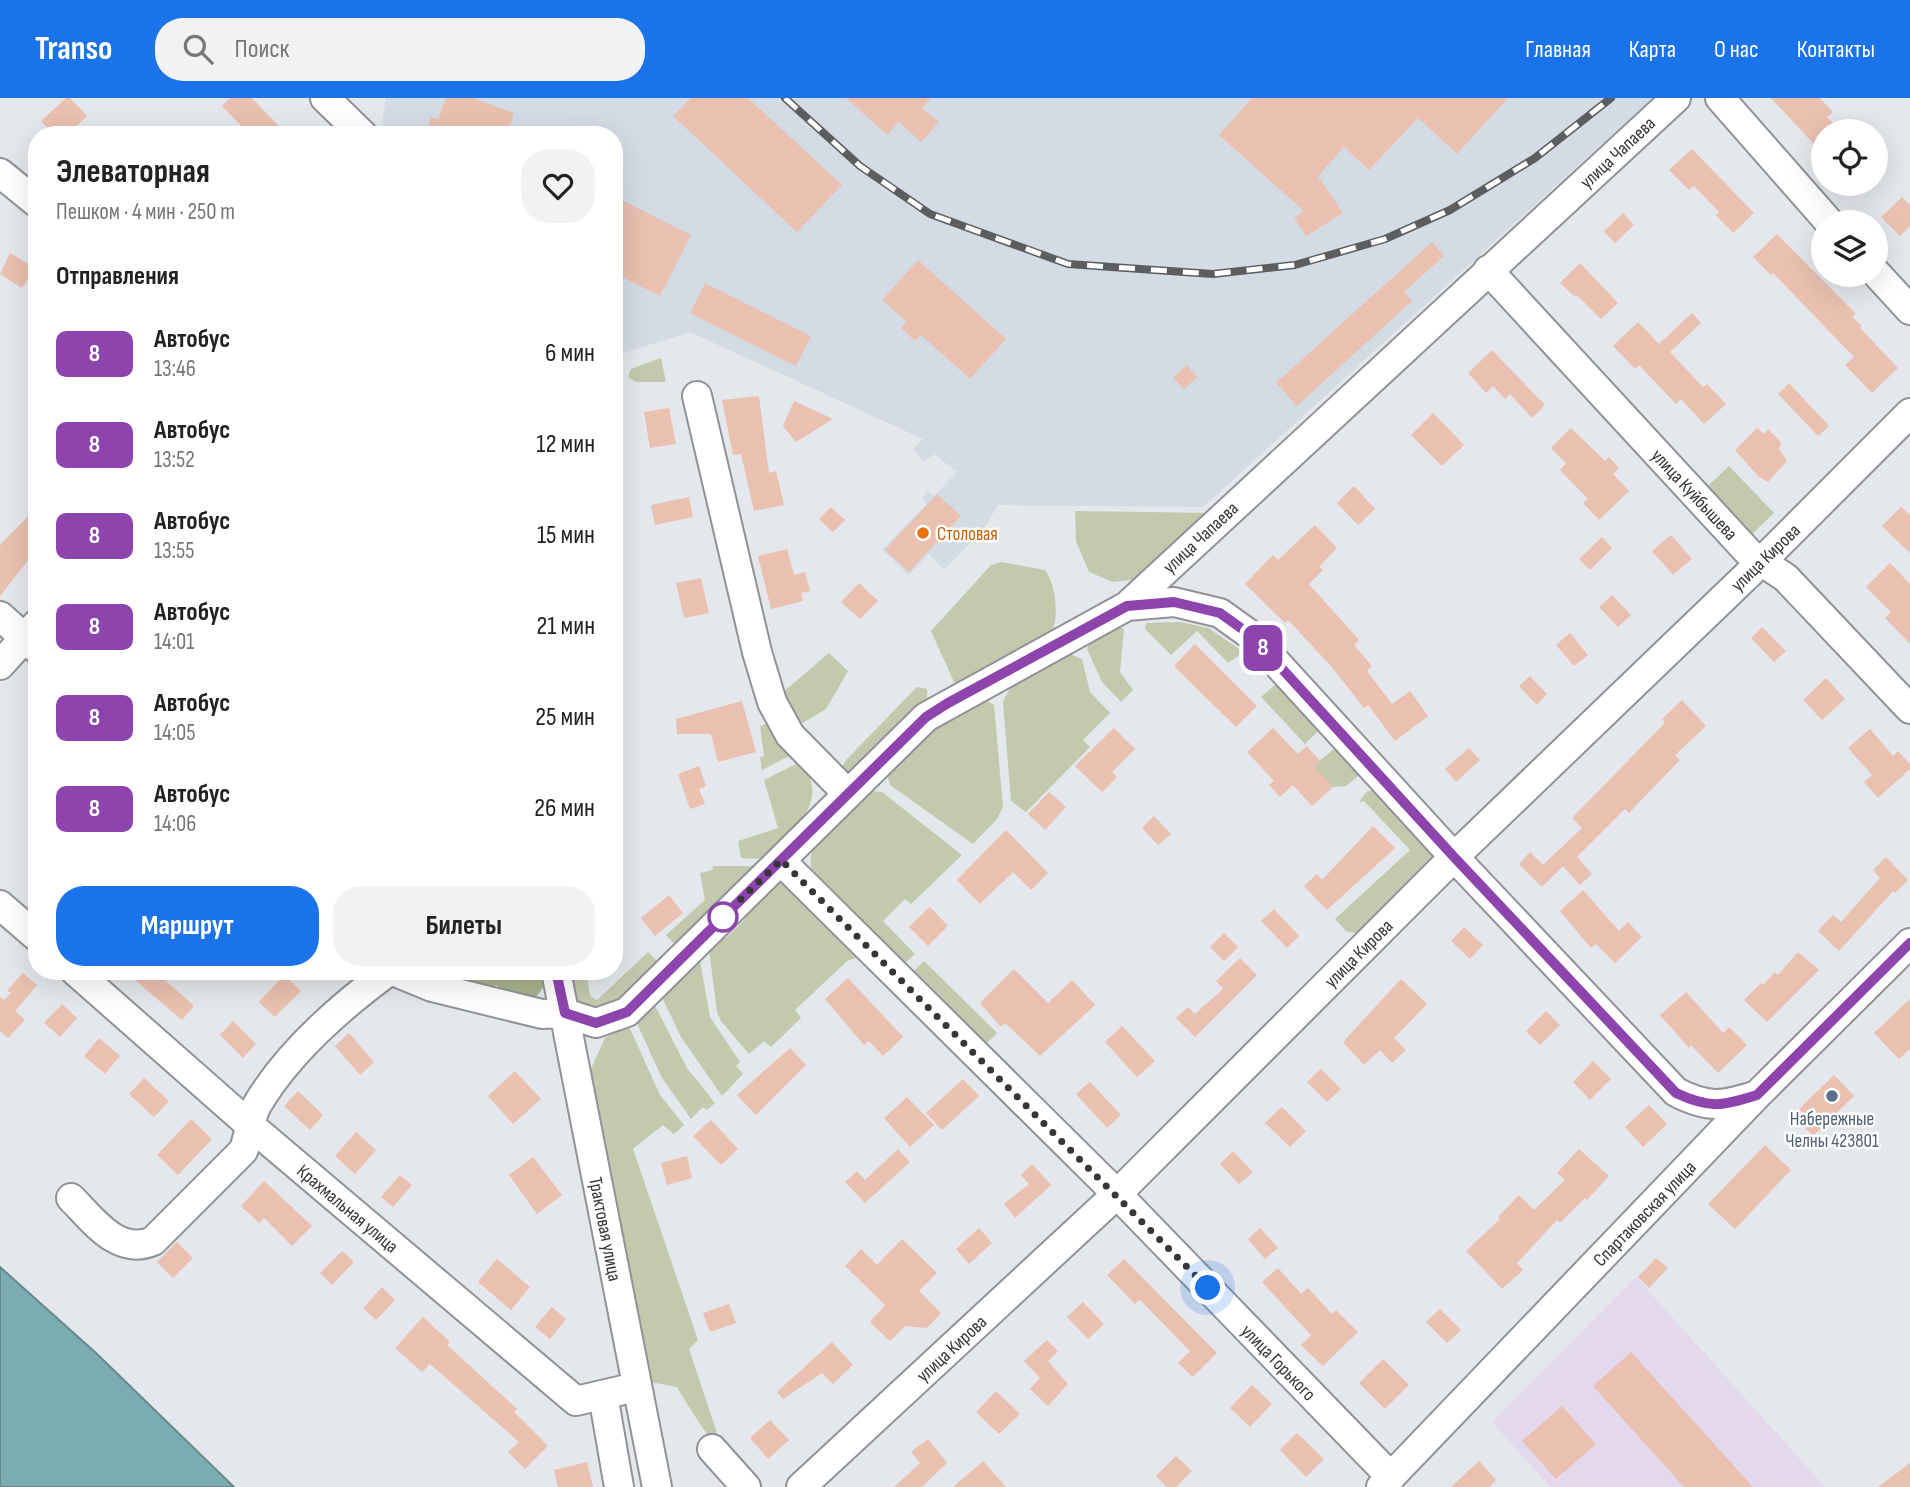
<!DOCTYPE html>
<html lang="ru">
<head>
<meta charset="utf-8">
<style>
	body { margin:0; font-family:"Sofia Sans Condensed",sans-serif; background:#f2f2f2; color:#222; height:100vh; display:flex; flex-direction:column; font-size:26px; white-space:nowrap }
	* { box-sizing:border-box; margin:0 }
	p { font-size:23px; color:#767676 }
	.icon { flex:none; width:38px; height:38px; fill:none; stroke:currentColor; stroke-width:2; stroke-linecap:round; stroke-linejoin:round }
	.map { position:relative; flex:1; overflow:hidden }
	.panel { position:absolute; left:28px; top:28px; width:595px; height:854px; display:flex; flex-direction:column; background:#fff; border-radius:28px; box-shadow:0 7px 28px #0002 }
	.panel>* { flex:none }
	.badge { padding:0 14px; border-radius:10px; font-size:24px; line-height:46px }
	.buttons { position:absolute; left:1811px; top:21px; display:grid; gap:14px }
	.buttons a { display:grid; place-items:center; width:77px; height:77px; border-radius:50%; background:#fff; box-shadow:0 7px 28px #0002; font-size:35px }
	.you { position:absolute; width:35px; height:35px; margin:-18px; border:5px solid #fff; border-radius:50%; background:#1a73e8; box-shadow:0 0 0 10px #1a73e833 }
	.map>.badge { position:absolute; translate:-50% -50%; box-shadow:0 0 0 4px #fff }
	h2 { padding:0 28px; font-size:26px; line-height:63px }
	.round { display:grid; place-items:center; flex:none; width:74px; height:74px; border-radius:28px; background:#f2f2f2 }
	.overview { display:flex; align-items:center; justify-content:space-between; height:119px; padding:0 28px }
	h1 { font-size:33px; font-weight:700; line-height:52px }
	.primary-button { display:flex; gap:14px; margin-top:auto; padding:14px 28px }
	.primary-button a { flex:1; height:80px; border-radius:28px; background:#1a73e8; color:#fff; font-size:28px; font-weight:700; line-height:80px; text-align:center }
	.primary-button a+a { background:#f2f2f2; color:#222 }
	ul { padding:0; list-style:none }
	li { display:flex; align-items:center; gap:21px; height:91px; padding:0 28px }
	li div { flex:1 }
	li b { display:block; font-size:26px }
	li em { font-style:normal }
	li .badge { min-width:77px; font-weight:700; text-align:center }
	header { display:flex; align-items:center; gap:42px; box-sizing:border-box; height:98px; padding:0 35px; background:#1a73e8; color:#fff }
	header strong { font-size:33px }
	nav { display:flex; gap:38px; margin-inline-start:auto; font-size:24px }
	.search { width:490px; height:63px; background:#f2f2f2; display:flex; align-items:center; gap:18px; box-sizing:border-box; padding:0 24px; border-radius:28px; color:#767676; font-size:26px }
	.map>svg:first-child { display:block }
	.commercial { fill:#e3d8ec }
	.built { fill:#d3dbe5 }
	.green { fill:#c2c9ad }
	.forest { fill:#a9b28d }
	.water { fill:#7badb0; stroke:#66898c; stroke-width:2 }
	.building { fill:#eac0b0 }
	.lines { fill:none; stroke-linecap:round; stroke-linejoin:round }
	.minor-casing { stroke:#8f9296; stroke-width:32 }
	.minor { stroke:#fff; stroke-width:28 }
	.rail-casing { stroke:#5b5d5f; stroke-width:8 }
	.rail { stroke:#fff; stroke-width:5; stroke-dasharray:16; stroke-linecap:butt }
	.line-casing { stroke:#fff; stroke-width:16 }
	.line { stroke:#8e44ad; stroke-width:10 }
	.walk { stroke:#343637; stroke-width:7; stroke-dasharray:0 12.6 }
	.food-dot { fill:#e8710a; stroke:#fff; stroke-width:2.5 }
	.stop-dot { fill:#fff; stroke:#8e44ad; stroke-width:3.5 }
	.service-dot { fill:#5c6f8a; stroke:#fff; stroke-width:2.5 }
	.labels { text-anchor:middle; stroke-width:5; stroke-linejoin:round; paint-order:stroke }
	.street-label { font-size:19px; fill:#343637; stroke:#fff }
	.food-label { font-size:19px; fill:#c56008; stroke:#fff; text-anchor:start }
	.service-label { font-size:19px; fill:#4e5e75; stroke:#fff }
</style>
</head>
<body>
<header>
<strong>Transo</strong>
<div class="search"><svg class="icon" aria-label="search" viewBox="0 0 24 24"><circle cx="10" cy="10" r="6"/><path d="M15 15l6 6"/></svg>Поиск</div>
<nav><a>Главная</a><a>Карта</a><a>О нас</a><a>Контакты</a></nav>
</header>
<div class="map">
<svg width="1910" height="1389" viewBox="0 0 1910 1389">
	<rect width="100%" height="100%" fill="#e4e7eb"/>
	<path class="commercial" d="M1636,1179l189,210h-275l-58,-65z"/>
	<path class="built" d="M386,0h1266l-449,409 -205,-2 -15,25 -39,40 -15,-16 -20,21 -27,-25 45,-46 -5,-6 6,-7 6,5 23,-24 -23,-18 -10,8 -11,-13 10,-10 -233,-107 -76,24v-221h-206l-26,-10z"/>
	<path class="green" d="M661,260l5,24h-30l-8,-5 3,-8z
		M1729,368l45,47 -23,22 -45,-47z
		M1075,413l137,2 -72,66 -27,3 -24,-10 -13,-31z
		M1001,464l44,8c11,15 14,45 7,63l-88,51 -10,-2 -23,-51 60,-66z
		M1180,524l28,6 36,24 -16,11 -31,-32 -26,24 -26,-26 1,-6z
		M1117,528l7,3 -4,43 13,18 -12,12 -19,-20 -15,-33 4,-10z
		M1065,554l17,7 8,33 20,21 -27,27 7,7 -64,65 -15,-11 -8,-99 7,-14z
		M829,555l19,18 -22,38 -23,14 -13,-2 -8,-28z
		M1277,585l45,44 -17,17 -44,-47z
		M917,589l10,2v15l-72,67h-15l6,-11z
		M985,601l9,6 9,102 -6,12 -24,25 -83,-59 -4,-14 47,-45z
		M769,625l22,32 -29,15 -2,-13 4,-1 -4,-30z
		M1337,649l25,26 -16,13 -13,1 -20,-21z
		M800,664c33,40 -8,68 -36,97l-23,-1 -3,-17 40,-13 -14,-48z
		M1374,692l63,65 -78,79 -13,-3 -11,-12 75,-69 -46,-49 -5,1 7,-10z
		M865,693l17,1 80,63 -51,49 -6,-5 -22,22 32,33 -12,11 -90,-90c-13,-36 29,-61 52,-84z
		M713,768h43l-80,80 -10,-11 39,-35 -5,-27 12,-3z
		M783,784l79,74 -15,5 -52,49 6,8 -30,29 -7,-6 -15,13 -28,-33 -4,-9 -8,-63 14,-12 3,1 19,-19 -3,-4 34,-32z
		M648,854l11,11c-23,22 -57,67 -88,33v-18l16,-3 3,21 7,4z
		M699,857l11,62 30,45 -4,4 7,8 -21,22 -41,-59 -22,-46z
		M924,863l73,72 -11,11 -75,-70z
		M652,902l35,68 28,35 -8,7 -4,-3 -12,12 -29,-41 -28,-61z
		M627,924l33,73 24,30 -10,9 -11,-9 -30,24 65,191 -9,9 28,84 46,54c-27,-3 -72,-76 -86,-100l-32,-6 -56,-308 16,-35z"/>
	<path class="forest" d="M463,873h41v8l3,1 5,-9h34l2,9 -11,16 -11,2 -30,-6 4,-4 -4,-3 -5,3 -8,-4 1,6 -13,-7z"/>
	<path class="water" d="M0,1169l96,86 138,134h-234z"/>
	<path class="building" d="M66,0h4l17,18 -20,19h-13l-13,-14z
		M230,0h22l35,37h-37l-28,-29z
		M446,0h27l41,15 -8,22h-81l6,-18 7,2z
		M691,0h57l94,87 -45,47 -124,-116z
		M846,0h85l-9,10 17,14 -18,20 -22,-20 -12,13z
		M1252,0h256l-51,56 -39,-36 -49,52 -25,-23 -26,29 25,37 -37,23 -12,-18 10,-7 -85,-76z
		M1771,0h49l13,14 -6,5 14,14h-17v24z
		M1692,51l62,64 -21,20 -17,-18 3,-3 -25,-26 -5,4 -20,-20z
		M614,98l77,39 -31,61 -46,-23z
		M1902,99l8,8v21l-10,10 -19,-19z
		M1623,115l11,12 -19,18 -11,-12z
		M1777,136l79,80 -4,3 10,9 -2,2 38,40 -26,25 -27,-28 9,-8 -81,-84 -2,2 -18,-18z
		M1432,144l12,14 -40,36 8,9 -115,105 -21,-23z
		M10,155l25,15 -13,20 -22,-14z
		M918,162l88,79 -36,40 -49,-44 -6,6 -14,-13 6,-6 -25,-22z
		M1580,165l38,40 -17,16 -24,-24 -2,2 -15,-14z
		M705,185l106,53 -15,30 -106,-53z
		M1692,215l9,10 -31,29 33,35 4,-3 19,20 -22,20 -23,-25 -5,5 -37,-39 -4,4 -22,-23 25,-24 21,22z
		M1492,252l53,55 -13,13 -22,-24 -5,5 -12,-13 -7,7 -18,-20z
		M1187,267l10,12 -13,12 -11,-11z
		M1789,285l40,43 -11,10 -40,-42z
		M759,298l10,77 7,-2 8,34 -30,6 -13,-57 -8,1 -11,-55z
		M794,303l39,18 -37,23 -13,-16z
		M669,310l7,36 -26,4 -6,-36z
		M1433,315l31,32 -22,21 -31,-31z
		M1571,330l34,33 4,-4 10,11 -6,6 16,17 -30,29 -16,-17 5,-4 -28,-29 6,-7 -15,-15z
		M1757,330l7,6 4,-5 13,13 -2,7 8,12 -19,21 -9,-5 -24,-27z
		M1354,388l21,23 -17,16 -21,-22z
		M937,396l24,22 -52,56 -24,-22z
		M689,399l4,20 -38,8 -4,-20z
		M37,409v42l-37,47v-51z
		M831,409l14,13 -12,12 -14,-13z
		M1901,409l9,8v38l-28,-27z
		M1315,427l22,23 -18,19 4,3 -14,14 50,56 -5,5 18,21 -5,5 25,33 18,-13 18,25 -33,25 -27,-36 -4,3 -33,-42 -43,-46 -3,3 -40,-39 28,-29 5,5z
		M1671,437l21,24 -19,16 -21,-24z
		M1602,439l10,11 -22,22 -11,-11z
		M787,451l7,26 11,-3 5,19 -9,2 2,8 -32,8 -13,-53z
		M1890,465l20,21v60l-25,-26 6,-6 -25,-25z
		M701,480l8,35 -25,5 -8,-35z
		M859,485l19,18 -18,18 -19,-17z
		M1612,497l19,20 -13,12 -19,-20z
		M1762,529l24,24 -12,11 -23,-24z
		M1570,535l18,22 -14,11 -18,-21z
		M1195,546l62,62 -21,21 -62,-61z
		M1530,578l17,18 -10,11 -18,-19z
		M1826,580l19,21 -23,21 -19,-20z
		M1682,602l24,26 -31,29 5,5 -31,32 -20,21 -4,-4 -48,48 15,17 -12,11 -17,-19 -21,21 -23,-23 11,-12 13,13 39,-37 -10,-10 93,-95 -3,-4z
		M742,603l14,51 -38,10 -7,-28h-34l-1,-15z
		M1114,630l21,21 -23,23 5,5 -15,15 -27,-26z
		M1273,630l25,26 9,-8 13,15 -6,5 19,21 -21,19 -19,-21 -13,12 -11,-12 5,-4 -27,-29z
		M1870,631l23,27 5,-5 12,13v5l-32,29 -14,-16 8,-7 -24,-27z
		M1469,650l11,12 -24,22 -11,-13z
		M699,668l7,20 -7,3 6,15 -15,5 -12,-35z
		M1049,694l17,15 -21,23 -17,-16z
		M1154,718l17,18 -13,11 -16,-17z
		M1373,728l22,22 -68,62 -23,-24 13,-12 5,6z
		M1006,732l42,43 -17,17 -18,-18 -33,32 -23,-24z
		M1886,759l22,23 -13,13 -2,-2 -54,60 -21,-20 15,-16 8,7 39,-44 -7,-8z
		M1583,792l36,41 9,-9 14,15 -27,26 -19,-19 -5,4 -31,-37z
		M669,797l14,18 -28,23 -14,-18z
		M930,809l18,19 -20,20 -19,-19z
		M1274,811l25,27 -12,12 -26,-27z
		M1464,829l19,18 -13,14 -19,-18z
		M1224,835l14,14 -14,14 -14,-14z
		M1798,854l21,18 -52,52 -23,-22 17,-17 2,2 12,-13 3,3z
		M1240,860l17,17 -62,62 -19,-19 12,-11 7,7 28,-25 -7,-8z
		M1014,871l34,34 24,-23 23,25 -55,51 -35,-33 -4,4 -21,-24z
		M124,873h31l39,35 -12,14z
		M23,875l14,12 -22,26 10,9 -17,18 -8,-7v-34l4,3 7,-7 -4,-2z
		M284,877l17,16 -26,26 -16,-15z
		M848,880l55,59 -20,19 -14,-15 -5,4 -39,-46z
		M1401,881l26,25 -33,34 12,12 -14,13 -12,-13 -16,15 -21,-23z
		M1686,894l37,41 6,-6 18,18 -29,28 -27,-28 -2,3 -29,-33z
		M1910,901v50l-11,10 -25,-26z
		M62,906l15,14 -17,19 -16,-14z
		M1546,913l14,14 -20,20 -14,-14z
		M233,923l23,23 -13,14 -23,-23z
		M1122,928l33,35 -18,16 -32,-35z
		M349,935l25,29 -14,13 -25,-29z
		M99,940l21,18 -15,18 -21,-18z
		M790,950l16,17 -50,50 -19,-20z
		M1593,963l18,18 -21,21 -17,-18z
		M1321,971l20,20 -14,13 -20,-20z
		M515,973l26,28 -28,25 -25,-28z
		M1834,977l20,21 -41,40 -20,-21z
		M144,980l25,23 -15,16 -25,-23z
		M963,981l16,17 -37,34 -16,-17z
		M1090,984l31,33 -14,13 -31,-34z
		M298,993l25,24 -13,15 -26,-24z
		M907,999l27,28 -24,22 -26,-29z
		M1649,1007l18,19 -24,23 -18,-20z
		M1282,1009l24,24 -16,16 -25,-24z
		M191,1021l21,20 -34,36 -21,-20z
		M711,1022l27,29 -17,16 -28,-29z
		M356,1034l20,18 -21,24 -20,-18z
		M1765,1047l26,25 -56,59 -27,-25z
		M898,1051l12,13 -45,41 -20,-21 12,-11 8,9z
		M1579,1051l30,27 -22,24 -2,-2 -25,25 -3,-3 -40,43 6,7 -21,19 -36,-38 34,-32 -2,-2 21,-22 15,15 31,-30 -8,-7z
		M1233,1053l20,21 -14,12 -19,-20z
		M687,1058l5,22 -25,7 -6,-22z
		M533,1059l29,38 -25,19 -28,-39z
		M1032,1066l19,21 -36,33 -11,-14 25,-20 -8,-9z
		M400,1077l12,10 -19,22 -12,-10z
		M264,1083l48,45 -20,20 -28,-28 -5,5 -18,-17z
		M979,1130l13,15 -23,21 -13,-15z
		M1260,1130l18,20 -13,11 -17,-20z
		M902,1141l35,34 -18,18 22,22 -14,15 -22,-2 -15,15 -20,-19 15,-17 -40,-39 16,-17 16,16z
		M177,1144l16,16 -20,20 -16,-16z
		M342,1153l12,11 -22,23 -12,-12z
		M1656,1160l12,10 -19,20 -11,-11z
		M497,1161l33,28 -19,23 -33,-28z
		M1124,1161l93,94 -24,24 -15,-14 12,-12 -50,-51 -5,4 -28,-29z
		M1278,1170l23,26 7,-6 24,26 4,-4 22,22 -35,34 -22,-21 10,-10 -49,-53z
		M382,1189l13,13 -19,20 -13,-12z
		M1083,1204l21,22 -16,15 -21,-22z
		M729,1206l7,19 -26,9 -7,-19z
		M552,1209l14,12 -16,20 -15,-12z
		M1440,1211l21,21 -14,13 -21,-21z
		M423,1219l27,25 -3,3 70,64 -3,3 34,34 -23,23 -17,-17 11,-10 -89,-78 -8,8 -27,-24z
		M1047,1242l11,11 -10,10 20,23 -20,22 -18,-17 10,-11 -16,-17z
		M832,1244l21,23 -20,19 -11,-11 -39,26 -6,-7z
		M1631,1254l122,135h-69l-91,-101z
		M1383,1261l26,26 -24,24 -26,-26z
		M1252,1287l20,19 -22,23 -20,-19z
		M996,1293l24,23 -21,20 -23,-22z
		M1562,1308l34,38 -40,35 -34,-38z
		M770,1322l19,20 -21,19 -18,-21z
		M1297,1335l27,26 -18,18 -26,-27z
		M928,1341l19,24 -25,24h-28l26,-24 -9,-11z
		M1176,1358l16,15 -16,16h-9l-11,-11z
		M983,1363l23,26h-53z
		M1479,1363l17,19 -7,7h-38z
		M587,1364l6,25h-35l-4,-17z
		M1910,1365v24h-32z"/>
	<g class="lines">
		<defs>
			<path id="minor" d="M325,0l38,37
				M1720,0l109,124
				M0,75l37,30
				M1488,172l261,283 37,25 124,131
				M1876,175l34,37
				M697,298l60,256 15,50 18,33 58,59
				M1127,508l47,-4 46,11 32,23 202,221 222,235c33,17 47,14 81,3
				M0,518l37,33
				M0,567l37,-41
				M781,763l336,333 274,283
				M0,807l37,32
				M75,873l177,156 324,274 60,-14
				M393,873l39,16 110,27 23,-1 31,10 31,-11 299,-295 201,-111 549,-508
				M556,873l101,516
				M71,1100c23,23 47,58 82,43l90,-90c7,-15 6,-32 14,-46 31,-53 83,-98 132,-134
				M603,1297l16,92
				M712,1351l34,38
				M801,1389l316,-293 337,-337 308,-296 148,-148
				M1381,1389l376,-392 153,-152"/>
		</defs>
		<use href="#minor" class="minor-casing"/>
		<use href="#minor" class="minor"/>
		<defs>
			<path id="rail" d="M785,0l75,68 70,48 138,50 145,10 82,-9 90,-26 65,-29 85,-52 76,-60"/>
		</defs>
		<use href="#rail" class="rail-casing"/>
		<use href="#rail" class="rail"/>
	</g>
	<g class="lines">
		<defs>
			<path id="line" d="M556,873l9,42 31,10 31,-11 299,-295 22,-14 179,-97 47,-4 46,11 32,23 202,221 222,236c34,16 47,13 81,2l153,-152"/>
		</defs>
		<use href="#line" class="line-casing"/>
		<use href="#line" class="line"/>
		<path class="walk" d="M723,819l58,-57 427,428"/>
	</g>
	<circle class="food-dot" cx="923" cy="435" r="7"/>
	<circle class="stop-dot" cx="723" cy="819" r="14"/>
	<circle class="service-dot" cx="1832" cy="998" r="7"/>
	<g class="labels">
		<g class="street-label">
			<text transform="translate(1617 54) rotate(-43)" y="7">улица Чапаева</text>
			<text transform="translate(1695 396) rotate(47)" y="7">улица Куйбышева</text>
			<text transform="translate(1200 439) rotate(-43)" y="7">улица Чапаева</text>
			<text transform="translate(1765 459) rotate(-44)" y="7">улица Кирова</text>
			<text transform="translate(1358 855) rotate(-45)" y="7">улица Кирова</text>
			<text transform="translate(348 1110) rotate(40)" y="7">Крахмальная улица</text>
			<text transform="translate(1644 1115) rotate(-46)" y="7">Спартаковская улица</text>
			<text transform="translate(606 1131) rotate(79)" y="7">Трактовая улица</text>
			<text transform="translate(951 1250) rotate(-43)" y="7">улица Кирова</text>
			<text transform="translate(1279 1264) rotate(46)" y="7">улица Горького</text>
		</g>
		<g class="food-label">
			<text x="937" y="442">Столовая</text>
		</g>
		<g class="service-label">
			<text x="1832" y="1027">Набережные<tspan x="1832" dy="22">Челны 423801</tspan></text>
		</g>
	</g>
</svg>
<div class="buttons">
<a><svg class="icon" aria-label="locate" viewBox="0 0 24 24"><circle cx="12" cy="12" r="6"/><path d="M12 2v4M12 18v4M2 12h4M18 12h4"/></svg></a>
<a><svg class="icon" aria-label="layers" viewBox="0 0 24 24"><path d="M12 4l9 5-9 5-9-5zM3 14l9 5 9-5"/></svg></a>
</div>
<div class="you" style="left:1208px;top:1190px"></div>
<b class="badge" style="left:1263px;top:550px;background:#8e44ad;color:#fff">8</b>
<section class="panel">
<div class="overview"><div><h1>Элеваторная</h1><p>Пешком · 4 мин · 250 m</p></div><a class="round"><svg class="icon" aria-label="heart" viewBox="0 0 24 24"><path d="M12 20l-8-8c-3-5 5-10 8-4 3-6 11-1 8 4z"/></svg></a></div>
<h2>Отправления</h2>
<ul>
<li><span class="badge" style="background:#8e44ad;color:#fff">8</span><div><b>Автобус</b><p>13:46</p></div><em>6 мин</em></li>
<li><span class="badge" style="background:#8e44ad;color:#fff">8</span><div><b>Автобус</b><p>13:52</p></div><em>12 мин</em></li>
<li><span class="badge" style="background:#8e44ad;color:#fff">8</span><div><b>Автобус</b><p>13:55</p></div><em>15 мин</em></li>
<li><span class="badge" style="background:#8e44ad;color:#fff">8</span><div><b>Автобус</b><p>14:01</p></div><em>21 мин</em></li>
<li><span class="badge" style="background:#8e44ad;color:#fff">8</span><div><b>Автобус</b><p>14:05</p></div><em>25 мин</em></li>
<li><span class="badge" style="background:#8e44ad;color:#fff">8</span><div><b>Автобус</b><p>14:06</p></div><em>26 мин</em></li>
</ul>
<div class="primary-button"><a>Маршрут</a><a>Билеты</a></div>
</section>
</div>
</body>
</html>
